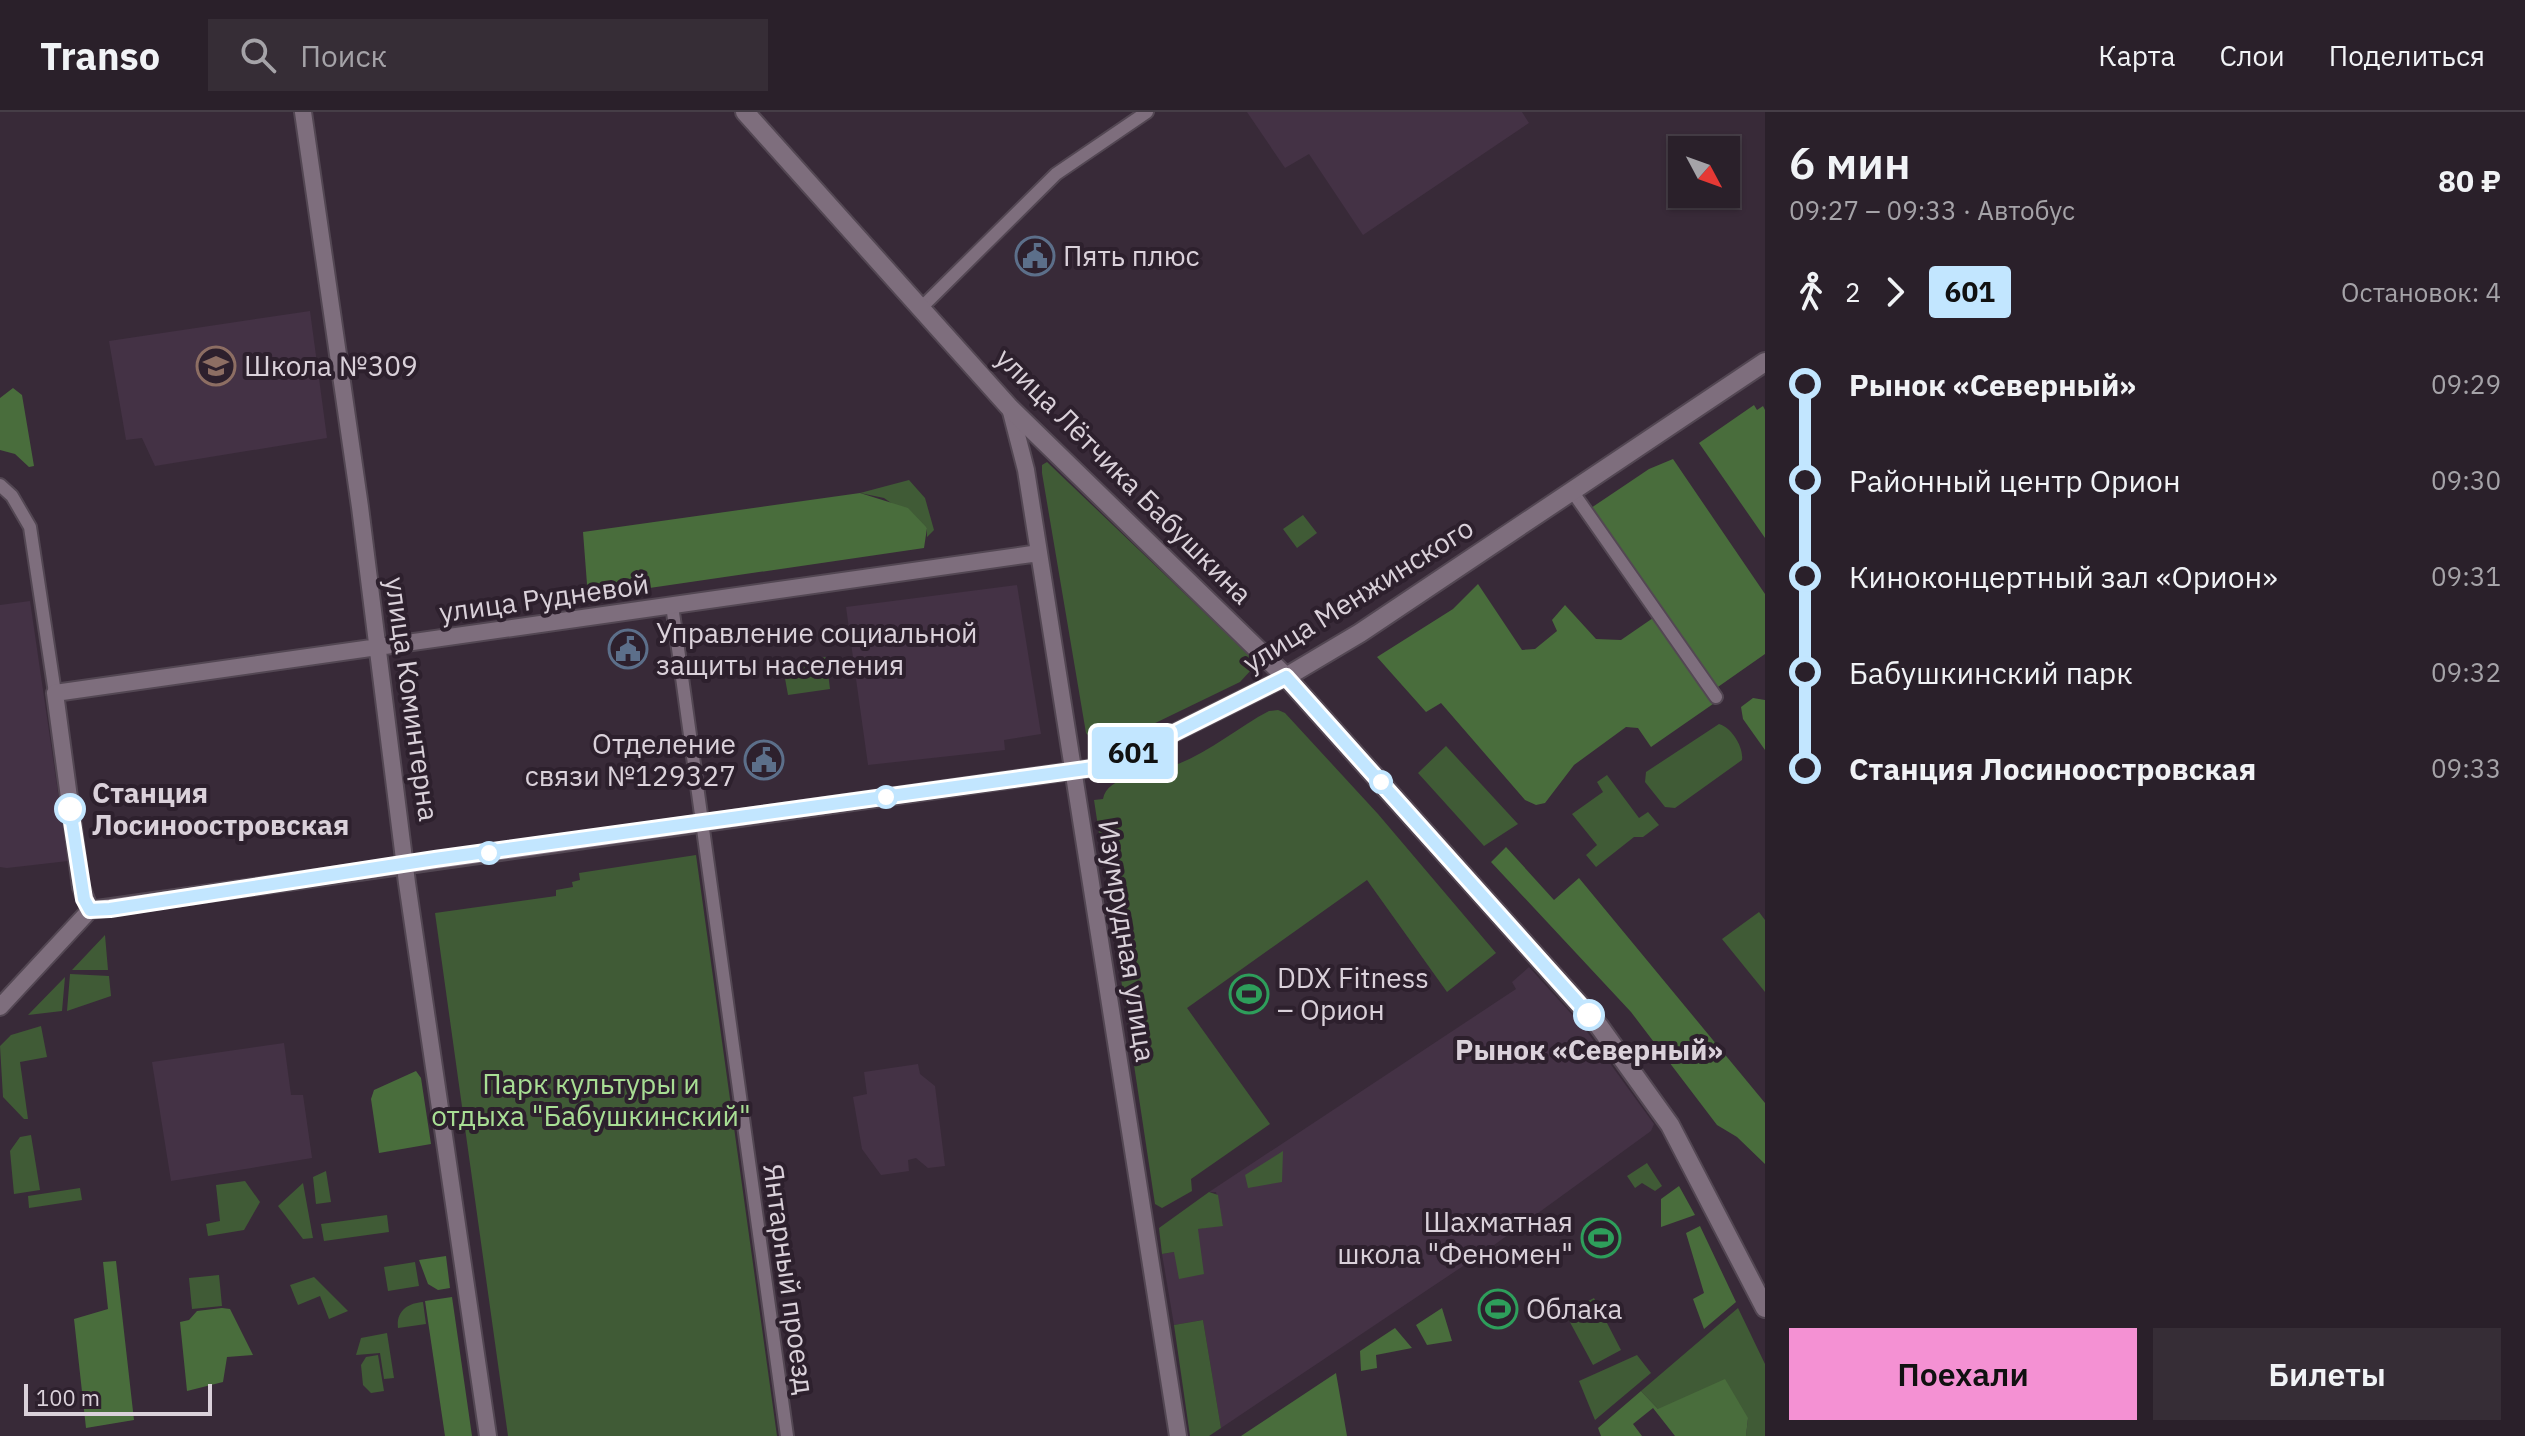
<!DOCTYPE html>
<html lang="ru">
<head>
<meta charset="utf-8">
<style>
	body { margin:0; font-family:"IBM Plex Sans",sans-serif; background:#362d36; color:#f1f3f6; height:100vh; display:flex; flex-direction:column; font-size:30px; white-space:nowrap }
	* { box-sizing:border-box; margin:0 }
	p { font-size:26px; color:#a5a3a8 }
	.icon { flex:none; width:44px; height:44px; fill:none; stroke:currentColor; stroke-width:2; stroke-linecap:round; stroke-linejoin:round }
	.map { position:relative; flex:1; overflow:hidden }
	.drawer { display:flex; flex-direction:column; background:#2a202a; width:760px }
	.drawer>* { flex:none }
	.badge { padding:0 16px; border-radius:6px; font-size:28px; line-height:52px }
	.needle { width:52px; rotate:131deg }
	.tools { position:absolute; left:1668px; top:24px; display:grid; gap:16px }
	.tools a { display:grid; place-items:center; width:72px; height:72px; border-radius:0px; background:#2a202a; box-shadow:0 2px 6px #0004,0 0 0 2px #463e47; font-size:40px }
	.scale { position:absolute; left:24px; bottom:20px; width:188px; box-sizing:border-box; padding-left:8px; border:4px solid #dad1da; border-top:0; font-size:22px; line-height:28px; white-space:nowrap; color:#dad1da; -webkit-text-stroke:6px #2d202d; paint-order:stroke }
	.map>.badge { position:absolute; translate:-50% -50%; box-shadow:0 0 0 4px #fff }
	.legs { display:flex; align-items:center; gap:12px; height:88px; padding:0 24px; font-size:26px }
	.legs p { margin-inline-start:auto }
	.overview { display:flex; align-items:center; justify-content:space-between; height:136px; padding:0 24px }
	h1 { font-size:44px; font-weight:600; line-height:60px }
	.action { display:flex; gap:16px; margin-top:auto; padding:16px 24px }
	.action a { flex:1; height:92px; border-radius:0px; background:#f491d3; color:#111; font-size:32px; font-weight:600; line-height:92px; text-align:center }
	.action a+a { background:#362d36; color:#f1f3f6 }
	ul { padding:0 24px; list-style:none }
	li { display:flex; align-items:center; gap:28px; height:96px; font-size:30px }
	li i { display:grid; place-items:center; width:12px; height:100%; margin:0 10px; background:currentColor }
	li i::after { content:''; width:20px; height:20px; margin:-10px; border:6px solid; border-radius:50%; background:#2a202a }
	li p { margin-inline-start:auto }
	li:first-child i { background:linear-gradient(#0000 50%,currentColor 0) }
	li:last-child i { background:linear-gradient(currentColor 50%,#0000 0) }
	header { display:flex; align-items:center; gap:48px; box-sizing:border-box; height:112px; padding:0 40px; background:#2a202a; border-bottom:2px solid #463e47 }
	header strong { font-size:38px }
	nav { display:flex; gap:44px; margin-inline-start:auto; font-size:28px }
	.search { width:560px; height:72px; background:#362d36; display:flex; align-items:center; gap:20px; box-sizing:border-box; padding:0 28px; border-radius:0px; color:#a5a3a8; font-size:30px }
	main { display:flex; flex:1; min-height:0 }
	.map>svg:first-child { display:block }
	.built { fill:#443245 }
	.green { fill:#405b36 }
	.forest { fill:#496d3c }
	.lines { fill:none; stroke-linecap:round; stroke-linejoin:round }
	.minor-casing { stroke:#534753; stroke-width:16 }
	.tertiary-casing { stroke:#534753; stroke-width:20 }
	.secondary-casing { stroke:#534753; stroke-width:22 }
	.minor { stroke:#7e6e7d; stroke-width:12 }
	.tertiary { stroke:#7e6e7d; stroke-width:16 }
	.secondary { stroke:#7e6e7d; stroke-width:18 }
	.line-1-casing { stroke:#fff; stroke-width:18 }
	.line-1 { stroke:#c2e6ff; stroke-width:12 }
	.stop-1-dot { fill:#fff; stroke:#c2e6ff; stroke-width:4 }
	.labels { text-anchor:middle; stroke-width:8; stroke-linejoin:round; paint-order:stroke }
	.poi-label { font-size:28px; fill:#dad1da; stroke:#2d202d; text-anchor:start }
	.street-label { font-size:28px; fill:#dad1da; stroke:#2d202d }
	.stop-label { font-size:28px; font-weight:bold; fill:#dad1da; stroke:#2d202d; text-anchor:start }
	.park-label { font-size:28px; fill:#a8de94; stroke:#2d202d }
</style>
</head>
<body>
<header>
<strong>Transo</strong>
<div class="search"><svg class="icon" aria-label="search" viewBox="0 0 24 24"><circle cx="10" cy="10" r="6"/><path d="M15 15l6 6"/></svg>Поиск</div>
<nav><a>Карта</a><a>Слои</a><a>Поделиться</a></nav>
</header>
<main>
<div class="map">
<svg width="1765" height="1324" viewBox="0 0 1765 1324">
	<rect width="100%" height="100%" fill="#382a38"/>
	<path class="built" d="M1247,0h275l7,11 -166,112 -54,-81 -24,14z
		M310,199l17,127 -172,28 -13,-28 -16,2 -17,-99z
		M1017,473l24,149 -37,6 1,10 -137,15 -22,-158z
		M30,489l38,260 -61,7 -7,-1v-262z
		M1529,855l56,62 69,95 -3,7 -161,117 -269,180 -18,-108 -29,5 -12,-71 12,-2 24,-23 25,-4 -7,-33h-7l307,-203 -4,-7z
		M284,931l7,52h12l9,63 -141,23 -19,-119z
		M918,952l2,10 15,12 10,80 -17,2 -12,-10 -8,2 1,11 -28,4 -19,-26 -9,-52 14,-3 -3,-22z"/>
	<path class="green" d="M1047,350l204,195 1,12 -12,13 -126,61 -21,-2 -7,-8 -44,-260v-8z
		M909,368l16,18 9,32 -7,7v-9l-43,-30 -24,-5z
		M1303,403l14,18 -20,15 -14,-19z
		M826,545l4,32 -42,6 -6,-33z
		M1278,598l7,3 93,101 118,139 -49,39 -80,-112 -180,128 83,116 -79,55 1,12 -30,17 -7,-4 -61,-404 9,-1c4,-23 45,-26 63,-31 37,-10 70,-40 103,-57z
		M1719,612c12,3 25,23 23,36l-67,48 -10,-1 -20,-25 1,-10z
		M1446,634l72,78 -34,22 -66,-73z
		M1607,663l32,43 9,-6 11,13 -16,12h-9l-38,30 -10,-12 11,-10 -25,-31 31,-22 -6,-10z
		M696,743l81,581h-269l-73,-523 121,-17v-6l17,-3 -1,-5 8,-2 -1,-7z
		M1759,800l6,8v72l-43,-53z
		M105,823l3,35h-36z
		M70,862l39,2 2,20 -44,15z
		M65,865l-3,34 -34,4z
		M41,914l6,31 -27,5 8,57h-4l-21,-22 -3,-51 11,-11z
		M31,1023l9,55 -26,4 -4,-43 10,-14z
		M1283,1039l-1,31 -34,6 -3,-13z
		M1647,1051l15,23 -7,5 -13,-8 -7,5 -8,-12z
		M326,1059l5,31 -15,2 -3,-27z
		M245,1069l15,21 -16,28 -36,6 -2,-12 14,-3 -4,-36z
		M303,1071l10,55 -10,1 -25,-33z
		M80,1076l2,12 -53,8 -1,-12z
		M1209,1080l9,3 5,31 -25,3 6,45 -25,5 -5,-27 -12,2 -3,-26z
		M387,1103l2,17 -65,9 -3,-17z
		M415,1150l4,24 -31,5 -4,-24z
		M219,1163l3,31 -30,3 -3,-31z
		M314,1165l34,34 -19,8 -9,-23 -22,9 -8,-20z
		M1594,1186l27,52 -28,15 -28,-52z
		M423,1190l3,22 -28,4c-2,-17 10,-25 25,-26z
		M1738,1196l27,56v72h-19l2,-18 -90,-9 -17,-18z
		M1203,1208l18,108 -12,8h-19l-16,-111z
		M387,1221l7,45 -10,1 -4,-26 -24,2 5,-17z
		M378,1243l6,36 -13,2 -8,-8 -2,-20 5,-8z
		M1637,1243l14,18 -56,47 -16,-39z"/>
	<path class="forest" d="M13,276l9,7 12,71 -5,1 -14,-13 -15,-4v-52z
		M1754,293l3,5 6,-4 2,4v128l-66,-95z
		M1673,347l92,135v60l-50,35 -124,-181 58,-39z
		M860,381l48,15 19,20 -3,20 -336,49 -5,-65z
		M1478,472l44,66 13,-1 22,-18 -5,-11 13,-15 31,34 25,1 32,-22 60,86 -62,43 -13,-19 -12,-1 -52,38 -29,38 -9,2 -11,-5 -84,-97 -15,9 -49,-55 76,-48z
		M1753,586l12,2v50l-22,-31 -2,-12z
		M1506,735l48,53 25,-22 186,225v61l-28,-27 -20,-12 -86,-113 -140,-150z
		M416,959l5,7 10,66 -52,9 -8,-54 3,-9z
		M1679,1074l16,29 -34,12v-28z
		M1700,1114l36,76 -32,27 -11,-30 11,-6 -18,-60z
		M446,1144l4,32 -12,2 -10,-6 -9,-24z
		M116,1149l18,159 -48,8 -12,-109 34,-10 -5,-47z
		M452,1185l20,139h-27l-20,-135z
		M222,1196l8,1 23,46 -26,2 -4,25 -36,9 -7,-69 9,-2 8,-9z
		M1442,1196l10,33 -25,4 -11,-20z
		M1395,1216l17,20 -36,7 1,13 -16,3 -1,-20z
		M1336,1261l11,63h-106z
		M1725,1267l23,39 -2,18h-71l-22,-28 -20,16 9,12h-41l-3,-8 43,-37 17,18z"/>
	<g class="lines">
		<defs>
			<path id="minor" d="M921,196l135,-134 91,-62
				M0,373l12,11 18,31 25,166
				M1572,379l144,206
				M672,493l115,831"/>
			<path id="tertiary" d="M303,0l57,395 47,376 81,553
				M1010,296l16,62 152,966
				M90,798l1010,-143 16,-5 170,-85
				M90,798l-9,-23 -26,-194 984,-140
				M0,895l90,-97"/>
			<path id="secondary" d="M745,0l265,296 276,269 313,349 71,99 95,183
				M1286,565l74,-44 405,-271"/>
		</defs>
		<use href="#minor" class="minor-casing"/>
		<use href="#tertiary" class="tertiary-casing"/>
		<use href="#secondary" class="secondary-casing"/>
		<use href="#minor" class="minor"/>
		<use href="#tertiary" class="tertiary"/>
		<use href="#secondary" class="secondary"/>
	</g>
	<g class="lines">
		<defs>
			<path id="line-1" d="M70,697l14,90 6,11 20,-1 325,-50 665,-92 16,-5 170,-85 303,338"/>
		</defs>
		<use href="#line-1" class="line-1-casing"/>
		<use href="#line-1" class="line-1"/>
	</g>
	<defs>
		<symbol id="civic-ring" viewBox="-11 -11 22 22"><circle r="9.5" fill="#2d202d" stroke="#5c6f8a" stroke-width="1.5"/><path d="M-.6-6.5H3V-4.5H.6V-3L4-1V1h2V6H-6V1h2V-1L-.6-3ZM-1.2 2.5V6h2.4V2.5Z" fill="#5c6f8a"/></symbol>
		<symbol id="school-ring" viewBox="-11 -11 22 22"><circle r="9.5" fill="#2d202d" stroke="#8d6e63" stroke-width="1.5"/><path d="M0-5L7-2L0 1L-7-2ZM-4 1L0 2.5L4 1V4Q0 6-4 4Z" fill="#8d6e63"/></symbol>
		<symbol id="stadium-ring" viewBox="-11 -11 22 22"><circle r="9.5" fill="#2d202d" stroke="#2e9e5b" stroke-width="1.5"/><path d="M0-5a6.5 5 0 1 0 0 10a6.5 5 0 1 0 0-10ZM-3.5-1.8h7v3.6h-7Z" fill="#2e9e5b"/></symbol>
	</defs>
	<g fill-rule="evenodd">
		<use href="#civic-ring" x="1013" y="122" width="44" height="44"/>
		<use href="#school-ring" x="194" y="232" width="44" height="44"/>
		<use href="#civic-ring" x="606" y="515" width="44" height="44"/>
		<use href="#civic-ring" x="742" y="626" width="44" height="44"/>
		<use href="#stadium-ring" x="1227" y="860" width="44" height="44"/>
		<use href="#stadium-ring" x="1579" y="1104" width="44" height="44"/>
		<use href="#stadium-ring" x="1476" y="1175" width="44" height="44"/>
	</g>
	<g class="stop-1-dot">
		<circle cx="1381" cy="670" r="10"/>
		<circle cx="886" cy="685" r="10"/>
		<circle cx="70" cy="697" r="14"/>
		<circle cx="489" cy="741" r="10"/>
		<circle cx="1589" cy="903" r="14"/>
	</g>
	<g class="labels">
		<g class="poi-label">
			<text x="1063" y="154">Пять плюс</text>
			<text x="244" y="264">Школа №309</text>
			<text x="656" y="531">Управление социальной<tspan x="656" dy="32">защиты населения</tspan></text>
			<text x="736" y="642" text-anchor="end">Отделение<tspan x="736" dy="32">связи №129327</tspan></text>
			<text x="1277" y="876">DDX Fitness<tspan x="1277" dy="32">– Орион</tspan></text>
			<text x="1573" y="1120" text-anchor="end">Шахматная<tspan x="1573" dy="32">школа "Феномен"</tspan></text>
			<text x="1526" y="1207">Облака</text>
		</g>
		<g class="street-label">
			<text transform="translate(1124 364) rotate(45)" y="10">улица Лётчика Бабушкина</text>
			<text transform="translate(1358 483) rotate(-32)" y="10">улица Менжинского</text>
			<text transform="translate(544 486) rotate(-8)" y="10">улица Рудневой</text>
			<text transform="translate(412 587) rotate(82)" y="10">улица Коминтерна</text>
			<text transform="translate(1127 829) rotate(81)" y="10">Изумрудная улица</text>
			<text transform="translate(789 1167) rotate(82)" y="10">Янтарный проезд</text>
		</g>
		<g class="stop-label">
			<text x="92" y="691">Станция<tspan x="92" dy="32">Лосиноостровская</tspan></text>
			<text x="1589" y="948" text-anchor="middle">Рынок «Северный»</text>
		</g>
		<g class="park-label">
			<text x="591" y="982">Парк культуры и<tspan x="591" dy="32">отдыха "Бабушкинский"</tspan></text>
		</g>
	</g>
</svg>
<div class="tools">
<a><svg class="needle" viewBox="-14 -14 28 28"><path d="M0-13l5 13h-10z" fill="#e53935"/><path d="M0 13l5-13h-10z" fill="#a5a3a8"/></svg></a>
</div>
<div class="scale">100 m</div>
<b class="badge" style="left:1133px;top:641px;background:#c2e6ff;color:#111">601</b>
</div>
<section class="drawer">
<div class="overview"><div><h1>6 мин</h1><p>09:27 – 09:33 · Автобус</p></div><b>80 ₽</b></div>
<div class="legs"><svg class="icon" aria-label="walk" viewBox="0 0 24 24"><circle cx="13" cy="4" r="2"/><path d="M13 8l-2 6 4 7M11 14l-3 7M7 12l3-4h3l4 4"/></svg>2<svg class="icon" aria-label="forward" viewBox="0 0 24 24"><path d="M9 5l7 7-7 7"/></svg><b class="badge" style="background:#c2e6ff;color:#111">601</b><p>Остановок: 4</p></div>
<ul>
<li><i style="color:#c2e6ff"></i><b>Рынок «Северный»</b><p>09:29</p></li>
<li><i style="color:#c2e6ff"></i><span>Районный центр Орион</span><p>09:30</p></li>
<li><i style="color:#c2e6ff"></i><span>Киноконцертный зал «Орион»</span><p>09:31</p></li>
<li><i style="color:#c2e6ff"></i><span>Бабушкинский парк</span><p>09:32</p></li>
<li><i style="color:#c2e6ff"></i><b>Станция Лосиноостровская</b><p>09:33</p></li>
</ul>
<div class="action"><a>Поехали</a><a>Билеты</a></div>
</section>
</main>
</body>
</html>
